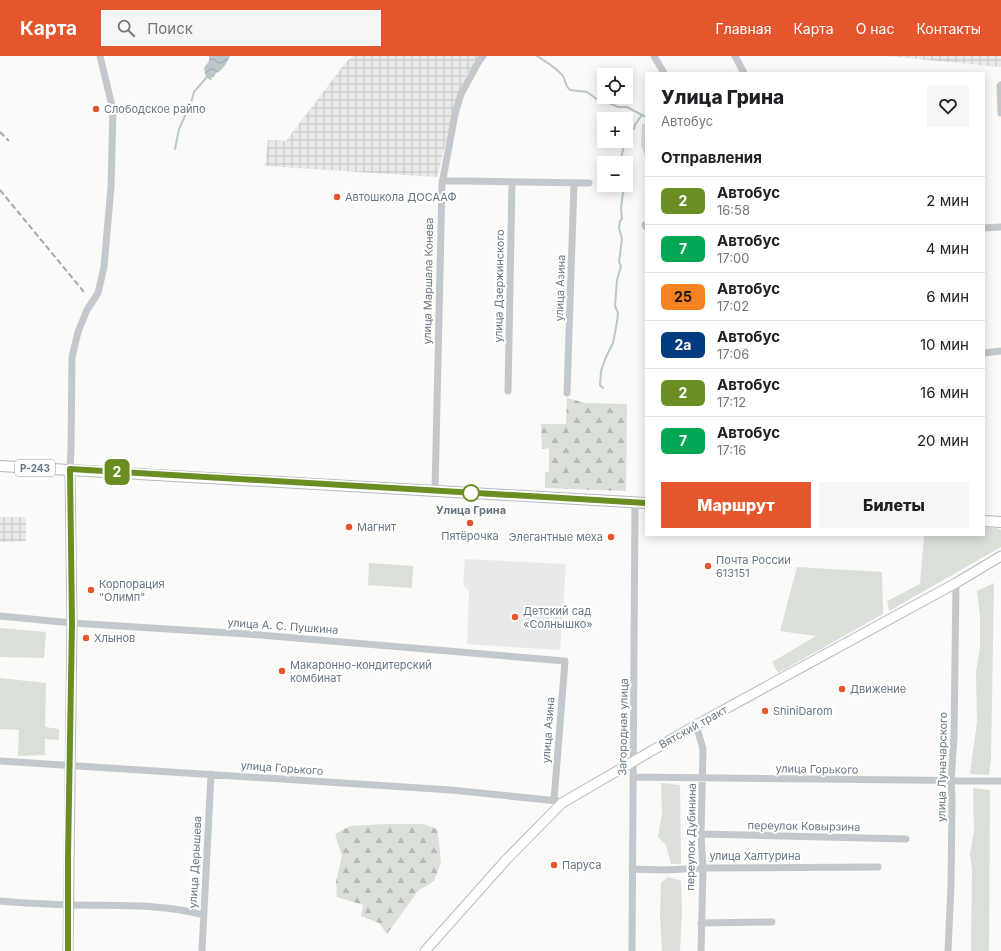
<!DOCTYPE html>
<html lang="ru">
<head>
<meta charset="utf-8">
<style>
	body { margin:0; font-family:Inter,sans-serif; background:#f6f6f6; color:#202124; height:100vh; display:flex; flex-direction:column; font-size:15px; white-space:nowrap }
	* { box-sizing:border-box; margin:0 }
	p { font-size:13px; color:#757577 }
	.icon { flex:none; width:22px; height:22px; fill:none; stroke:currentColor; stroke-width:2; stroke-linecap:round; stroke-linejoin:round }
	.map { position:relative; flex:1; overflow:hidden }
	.sheet { position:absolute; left:645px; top:16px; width:340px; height:464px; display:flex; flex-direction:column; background:#fff; border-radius:0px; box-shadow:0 2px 10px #0003 }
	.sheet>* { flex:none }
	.badge { padding:0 8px; border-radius:6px; font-size:14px; line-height:26px }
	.fabs { position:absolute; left:597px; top:12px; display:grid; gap:8px }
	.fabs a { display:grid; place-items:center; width:36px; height:36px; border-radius:0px; background:#fff; box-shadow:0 2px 10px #0003; font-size:20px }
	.map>.badge { position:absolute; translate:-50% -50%; box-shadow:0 0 0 2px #fff }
	h2 { padding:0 16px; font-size:15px; line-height:36px }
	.round { display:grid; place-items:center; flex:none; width:42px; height:42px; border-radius:0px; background:#f6f6f6 }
	.headline { display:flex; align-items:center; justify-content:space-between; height:68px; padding:0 16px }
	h1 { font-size:19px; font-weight:800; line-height:30px }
	.cta { display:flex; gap:8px; margin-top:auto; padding:8px 16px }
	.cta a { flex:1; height:46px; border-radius:0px; background:#e4572e; color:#fff; font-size:16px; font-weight:800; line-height:46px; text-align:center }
	.cta a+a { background:#f6f6f6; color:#202124 }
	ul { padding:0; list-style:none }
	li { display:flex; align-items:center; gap:12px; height:48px; padding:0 16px; border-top:1px solid #e0e0e0 }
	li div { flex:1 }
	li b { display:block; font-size:15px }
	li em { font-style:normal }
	li .badge { min-width:44px; font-weight:700; text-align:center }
	header { display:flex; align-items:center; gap:24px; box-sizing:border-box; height:56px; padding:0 20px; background:#e4572e; color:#fff }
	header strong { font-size:19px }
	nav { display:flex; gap:22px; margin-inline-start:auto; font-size:14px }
	.search { width:280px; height:36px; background:#f6f6f6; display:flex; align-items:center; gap:10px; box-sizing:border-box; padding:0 14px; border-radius:0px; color:#757577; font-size:15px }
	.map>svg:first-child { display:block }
	.built { fill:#e8e9e9 }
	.industrial { fill:url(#industrial-grid) }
	.green { fill:#dadfd7 }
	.forest { fill:url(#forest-firs) }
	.water { fill:url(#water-waves) }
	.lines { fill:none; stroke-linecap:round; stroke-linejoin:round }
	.stream { stroke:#bbc7cb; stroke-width:2 }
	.major-casing { stroke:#b5babe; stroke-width:11 }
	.highway-casing { stroke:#b4b9bd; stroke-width:12 }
	.minor { stroke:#c3c8cc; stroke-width:7 }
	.major { stroke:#fff; stroke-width:9 }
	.highway { stroke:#fff; stroke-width:10 }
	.rail { stroke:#a2aab0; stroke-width:2; stroke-dasharray:6 3; stroke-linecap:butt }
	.line-casing { stroke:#fff; stroke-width:9 }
	.line { stroke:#6b8e23; stroke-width:6 }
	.poi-dot { fill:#e4572e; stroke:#fff; stroke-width:1.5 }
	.stop-dot { fill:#fff; stroke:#6b8e23; stroke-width:2 }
	.labels { text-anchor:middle; stroke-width:4; stroke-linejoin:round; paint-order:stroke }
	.shield { fill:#fff; stroke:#939fa8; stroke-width:1 }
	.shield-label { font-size:10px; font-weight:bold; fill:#657683 }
	.poi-label { font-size:11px; fill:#657683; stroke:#fff; text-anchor:start }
	.street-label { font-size:11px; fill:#657683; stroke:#fff }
	.stop-label { font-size:11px; font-weight:bold; fill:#657683; stroke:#fff }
</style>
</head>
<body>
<header>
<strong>Карта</strong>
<div class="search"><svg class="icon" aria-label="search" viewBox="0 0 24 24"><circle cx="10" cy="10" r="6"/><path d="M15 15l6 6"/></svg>Поиск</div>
<nav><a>Главная</a><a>Карта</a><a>О нас</a><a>Контакты</a></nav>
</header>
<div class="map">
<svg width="1001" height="895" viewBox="0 0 1001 895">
	<defs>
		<pattern id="industrial-grid" width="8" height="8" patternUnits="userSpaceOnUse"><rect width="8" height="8" fill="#e8e9e9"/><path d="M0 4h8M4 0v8" fill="none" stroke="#c0c1c2"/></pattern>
		<pattern id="forest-firs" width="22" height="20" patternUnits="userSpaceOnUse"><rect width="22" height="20" fill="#dadfd7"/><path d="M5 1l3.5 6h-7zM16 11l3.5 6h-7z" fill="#b4b9b4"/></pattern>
		<pattern id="water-waves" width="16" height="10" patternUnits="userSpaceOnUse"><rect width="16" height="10" fill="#bbc7cb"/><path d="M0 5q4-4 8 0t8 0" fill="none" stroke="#9ca6aa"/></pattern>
	</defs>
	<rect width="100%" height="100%" fill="#fafaf8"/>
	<path class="built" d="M465,503l101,5 -6,86 -93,-6 2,-53 -6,-6z"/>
	<path class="industrial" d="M353,0h127l-14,20 -9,20 -20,81 -172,-11 3,-26 18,1 60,-79z
		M887,0h114v11z
		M0,461h26v24l-26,1z"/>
	<path class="green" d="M642,68h4v36l-5,-15z
		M984,471l13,1 4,2v17l-112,64 -2,-10 33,-17 4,-49h60z
		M369,507l44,3 -1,22 -44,-3z
		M797,511l85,5 1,42 -105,59 -6,-11 44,-26 -36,-5z
		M994,527l-3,176 -2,16 -19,-1 7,-52 -1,-50 4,-24v-32l-3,-25z
		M0,572l46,4 -2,26 -44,-1z
		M0,622l46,5 -1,44 14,2v11l-14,-1v16l-27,1 1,-26 -19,-1z
		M661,727l19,2 1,79h-10l-5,-19 -8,-8 4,-24z
		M973,732l17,2 -1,161h-18l1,-82 -2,-15 4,-23z
		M668,821l13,4 1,30 -2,40h-18l-2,-36 1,-32z"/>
	<path class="forest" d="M567,342l19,5 41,1 -1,87 -81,-3v-15l4,-2v-23l-7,1 -1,-25h25z
		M384,768h39l14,5 2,13 2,21 -7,18 -16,10 -31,43 -8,-11 -18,-7 2,-11 -26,-8 -1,-16 6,-25 -7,-22 15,-8z"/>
	<path class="water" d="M209,0h21c-3,6 -7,15 -14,17l-2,4h-2l-1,3 -5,-2 -2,-10 5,-7z"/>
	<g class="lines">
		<path class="stream" d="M537,0c9,6 19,11 26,20 3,5 1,8 7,14l17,2 14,10 8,1 9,4h9l19,10
			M626,79l4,-1 -1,-4 5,-1 1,-4 6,-9
			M175,93l4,-20 12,-26 3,-11 12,-14
			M620,107l5,-22
			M603,332l-3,-3 1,-14 5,-14 7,-14 4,-21 1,-9 -3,-7 2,-26 4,-14 -2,-4 3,-23 -3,-11 1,-7 2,-2 -1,-11 3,-23"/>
		<defs>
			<path id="major" d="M68,895l4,-328 -2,-154
				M425,895l81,-91 56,-57 134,-78 260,-142 45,-27"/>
			<path id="highway" d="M0,410l646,37
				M984,465l17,1"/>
		</defs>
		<use href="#major" class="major-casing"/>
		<use href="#highway" class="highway-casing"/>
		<path class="minor" d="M654,0l10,17
			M735,0l9,17
			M1001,29l-1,1 1,27
			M442,125h26l121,2
			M645,169l1,2
			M984,172l17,-1
			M984,297l17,-2
			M508,335l4,-209
			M567,337l7,-210
			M70,413l1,-20 1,-92 6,-25 9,-22 11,-17 6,-26 7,-80 2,-77 -13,-54
			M435,435l7,-307 13,-70 6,-20 18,-33 4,-5
			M0,560l72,7 175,11 318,27 -11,139
			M696,669l7,24 -2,85 2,34 -2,83
			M0,705l451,29 107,11
			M633,721l368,4
			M701,778l205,5
			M632,813l33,1 38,-2 175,-1
			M0,845c27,2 53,4 80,4 40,1 85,-1 123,10
			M701,867l71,-1
			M202,895l9,-177
			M632,895l3,-449
			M948,895l3,-66 1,-87 -1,-17 3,-44 2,-154"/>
		<use href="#major" class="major"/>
		<use href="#highway" class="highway"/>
		<path class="rail" d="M0,76l9,9
			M0,134l84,102"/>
	</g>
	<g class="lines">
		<defs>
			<path id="line" d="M68,895v-95l4,-233 -2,-154 576,34"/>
		</defs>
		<use href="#line" class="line-casing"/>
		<use href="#line" class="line"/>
	</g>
	<g class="poi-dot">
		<circle cx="96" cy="53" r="4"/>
		<circle cx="337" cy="141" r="4"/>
		<circle cx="470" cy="467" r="4"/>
		<circle cx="349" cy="471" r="4"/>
		<circle cx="611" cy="481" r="4"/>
		<circle cx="708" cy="510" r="4"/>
		<circle cx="91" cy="534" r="4"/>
		<circle cx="515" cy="561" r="4"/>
		<circle cx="86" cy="582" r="4"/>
		<circle cx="282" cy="615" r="4"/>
		<circle cx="842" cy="633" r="4"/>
		<circle cx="765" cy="655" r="4"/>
		<circle cx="554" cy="809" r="4"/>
	</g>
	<circle class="stop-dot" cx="471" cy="437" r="8"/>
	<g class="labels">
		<rect class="shield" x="15" y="404" width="40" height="16" rx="3"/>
		<g class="shield-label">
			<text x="35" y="416">Р-243</text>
		</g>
		<g class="poi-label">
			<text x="104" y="57">Слободское райпо</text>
			<text x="345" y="145">Автошкола ДОСААФ</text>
			<text x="357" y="475">Магнит</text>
			<text x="470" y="484" text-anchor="middle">Пятёрочка</text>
			<text x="603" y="485" text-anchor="end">Элегантные меха</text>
			<text x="716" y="508">Почта России<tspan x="716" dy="13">613151</tspan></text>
			<text x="99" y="532">Корпорация<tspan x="99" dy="13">"Олимп"</tspan></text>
			<text x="523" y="559">Детский сад<tspan x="523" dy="13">«Солнышко»</tspan></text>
			<text x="94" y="586">Хлынов</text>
			<text x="290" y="613">Макаронно-кондитерский<tspan x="290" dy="13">комбинат</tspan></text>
			<text x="850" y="637">Движение</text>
			<text x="773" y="659">ShiniDarom</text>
			<text x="562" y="813">Паруса</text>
		</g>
		<g class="street-label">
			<text transform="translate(428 225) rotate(-89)" y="4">улица Маршала Конева</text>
			<text transform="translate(499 230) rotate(-89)" y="4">улица Дзержинского</text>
			<text transform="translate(560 232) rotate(-88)" y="4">улица Азина</text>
			<text transform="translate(283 570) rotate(4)" y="4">улица А. С. Пушкина</text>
			<text transform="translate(623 671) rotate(-89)" y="4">Загородная улица</text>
			<text transform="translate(693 671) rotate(-29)" y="4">Вятский тракт</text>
			<text transform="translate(548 674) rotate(-86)" y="4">улица Азина</text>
			<text transform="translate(942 711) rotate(-89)" y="4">улица Луначарского</text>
			<text transform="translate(282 712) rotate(4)" y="4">улица Горького</text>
			<text transform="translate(817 713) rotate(1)" y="4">улица Горького</text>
			<text transform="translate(804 770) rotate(1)" y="4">переулок Ковырзина</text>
			<text transform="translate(691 781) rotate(-89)" y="4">переулок Дубинина</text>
			<text x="755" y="804">улица Халтурина</text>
			<text transform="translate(195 806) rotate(-87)" y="4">улица Дерышева</text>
		</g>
		<g class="stop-label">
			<text x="471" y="458">Улица Грина</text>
		</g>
	</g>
</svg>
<div class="fabs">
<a><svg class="icon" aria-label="locate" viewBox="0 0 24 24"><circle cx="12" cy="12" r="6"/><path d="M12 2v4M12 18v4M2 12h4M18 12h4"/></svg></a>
<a>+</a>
<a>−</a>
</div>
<b class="badge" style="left:117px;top:416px;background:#6b8e23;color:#fff">2</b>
<section class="sheet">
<div class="headline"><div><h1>Улица Грина</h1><p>Автобус</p></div><a class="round"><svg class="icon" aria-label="heart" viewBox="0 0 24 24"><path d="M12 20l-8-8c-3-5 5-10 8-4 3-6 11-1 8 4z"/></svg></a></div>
<h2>Отправления</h2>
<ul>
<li><span class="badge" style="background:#6b8e23;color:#fff">2</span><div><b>Автобус</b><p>16:58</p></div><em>2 мин</em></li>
<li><span class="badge" style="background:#00a651;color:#fff">7</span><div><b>Автобус</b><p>17:00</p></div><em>4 мин</em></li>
<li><span class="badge" style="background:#f58220;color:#111">25</span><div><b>Автобус</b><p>17:02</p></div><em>6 мин</em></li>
<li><span class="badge" style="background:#003b80;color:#fff">2а</span><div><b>Автобус</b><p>17:06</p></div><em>10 мин</em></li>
<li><span class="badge" style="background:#6b8e23;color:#fff">2</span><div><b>Автобус</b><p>17:12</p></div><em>16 мин</em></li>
<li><span class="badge" style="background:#00a651;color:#fff">7</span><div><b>Автобус</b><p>17:16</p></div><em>20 мин</em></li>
</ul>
<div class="cta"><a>Маршрут</a><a>Билеты</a></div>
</section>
</div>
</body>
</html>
